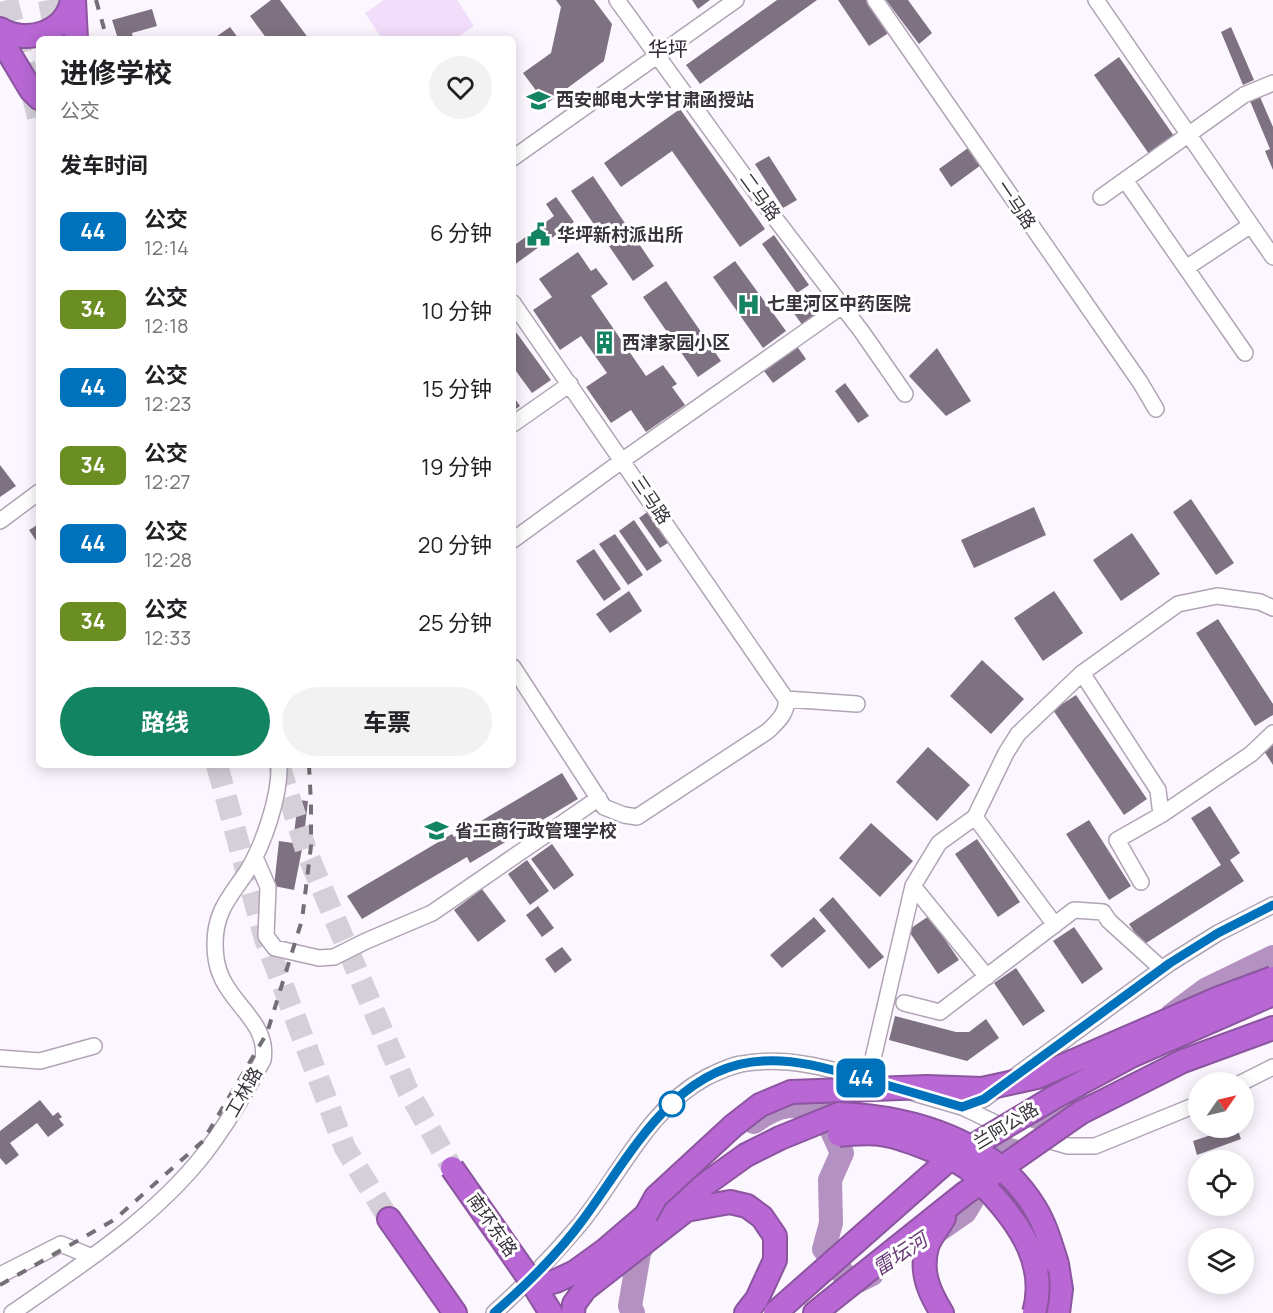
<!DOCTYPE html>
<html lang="zh">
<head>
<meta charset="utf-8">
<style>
	body { margin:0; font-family:Manrope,"Noto Sans SC",sans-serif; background:#f2f2f2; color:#202124; height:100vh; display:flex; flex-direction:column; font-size:22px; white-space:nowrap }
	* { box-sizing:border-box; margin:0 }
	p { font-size:20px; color:#757577 }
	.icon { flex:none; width:33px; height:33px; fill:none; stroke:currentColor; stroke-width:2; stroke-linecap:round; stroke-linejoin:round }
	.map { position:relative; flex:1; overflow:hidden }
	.panel { position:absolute; left:36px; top:36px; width:480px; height:732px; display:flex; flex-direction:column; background:#fff; border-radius:9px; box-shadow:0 3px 15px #0003 }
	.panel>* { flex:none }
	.badge { padding:0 12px; border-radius:9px; font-size:21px; line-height:39px }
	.needle { width:39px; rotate:56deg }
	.fabs { position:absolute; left:1188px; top:1072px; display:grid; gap:12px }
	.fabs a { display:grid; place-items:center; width:66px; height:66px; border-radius:50%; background:#fff; box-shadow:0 3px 15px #0003; font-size:30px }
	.map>.badge { position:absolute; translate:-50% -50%; box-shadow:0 0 0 3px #fff }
	h2 { padding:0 24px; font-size:22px; line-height:54px }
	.round { display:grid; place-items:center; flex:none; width:63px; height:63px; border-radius:32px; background:#f2f2f2 }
	.summary { display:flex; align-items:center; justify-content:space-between; height:102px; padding:0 24px }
	h1 { font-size:28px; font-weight:700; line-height:45px }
	.cta { display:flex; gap:12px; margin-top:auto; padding:12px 24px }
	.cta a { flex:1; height:69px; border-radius:36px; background:#138462; color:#fff; font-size:24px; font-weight:700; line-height:69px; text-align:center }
	.cta a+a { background:#f2f2f2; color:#202124 }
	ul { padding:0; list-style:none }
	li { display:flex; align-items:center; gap:18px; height:78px; padding:0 24px }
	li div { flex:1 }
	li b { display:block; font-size:22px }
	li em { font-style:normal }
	li .badge { min-width:66px; font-weight:700; text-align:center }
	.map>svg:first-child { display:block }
	.green { fill:#f2ddfb }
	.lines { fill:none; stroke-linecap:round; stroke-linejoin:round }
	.river { stroke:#b391c0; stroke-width:24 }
	.building { fill:#7e7282 }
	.highway-tunnel { stroke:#d5d0d8; stroke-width:22; stroke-dasharray:22 11; stroke-linecap:butt }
	.minor-casing { stroke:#b0a4b5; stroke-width:18 }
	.highway-casing { stroke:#8c559f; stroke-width:26 }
	.minor { stroke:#fff; stroke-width:15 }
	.highway { stroke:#b867d5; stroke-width:22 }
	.rail { stroke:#746e76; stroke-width:4; stroke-dasharray:10 10; stroke-linecap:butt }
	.highway-bridge-casing { stroke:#8c559f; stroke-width:26; stroke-linecap:butt }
	.highway-bridge { stroke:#b867d5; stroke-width:22 }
	.line-casing { stroke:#fff; stroke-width:14 }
	.line { stroke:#0072bc; stroke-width:9 }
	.stop-dot { fill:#fff; stroke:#0072bc; stroke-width:3 }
	.labels { text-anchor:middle; stroke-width:6; stroke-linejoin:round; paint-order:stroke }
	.poi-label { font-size:18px; font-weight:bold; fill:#39333b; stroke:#fff; text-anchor:start }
	.street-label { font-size:18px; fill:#39333b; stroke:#fff }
	.neighbourhood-label { font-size:20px; fill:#302634; stroke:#fff }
	.water-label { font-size:20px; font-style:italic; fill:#683c78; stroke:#fff }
</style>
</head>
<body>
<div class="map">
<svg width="1273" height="1313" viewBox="0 0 1273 1313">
	<rect width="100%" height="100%" fill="#fcf7ff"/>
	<path class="green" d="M384,0h73l17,26 -19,13h-73l-17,-26z"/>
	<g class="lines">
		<path class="river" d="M1172,1015l35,-26 66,-32
			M754,1122c25,-19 41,-20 70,-9l18,40 -12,27 1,43 -7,26 21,27 13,5 14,-7
			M929,1237l36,-25 35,-59 41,-31 35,-32
			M633,1313l-3,-7 9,-53 10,-21"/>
	</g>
	<path class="building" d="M271,0h9l29,39h-42l-17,-23z
		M556,0h38l18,24 -8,37 -58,43 -23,-31 28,-20 10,-46z
		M692,0h18l-12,9z
		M777,0h40l-117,84 -14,-19z
		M838,0h30l22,32 -21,14z
		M886,0h22l24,33 -13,11z
		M152,9l5,17 -25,7 1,6h-15l-6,-19z
		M230,27l9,12h-26z
		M1231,27l23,53 -11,5 -22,-53z
		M1119,57l55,79 -25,18 -55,-79z
		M1260,97l13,30v43l-8,-19 5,-2 -20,-48z
		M680,109l85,120 -25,18 -68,-96 -51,36 -17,-24z
		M968,148l13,17 -30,22 -12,-18z
		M769,156l28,44 -14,8 -28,-44z
		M593,176l61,90 -21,15 -62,-90z
		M556,197l18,25 -60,43 -1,-25 3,4 38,-28 -8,-12z
		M774,235l35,50 -12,8 -35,-49z
		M578,252l13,19 5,-3 12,16 -17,12 55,80 17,-11 14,19 -5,3 13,18 -39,27 -15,-22 -20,13 -25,-36 21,-14 -26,-37 -21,14 -27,-40 19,-13 -13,-18z
		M735,261l51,70 -23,17 -50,-71z
		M666,281l55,80 -23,16 -55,-80z
		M813,296l11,14 -21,16 -10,-14z
		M513,328l38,52 -19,13 -19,-26z
		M794,342l12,17 -33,24 -12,-16z
		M937,348l34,53 -25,15 -37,-40z
		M845,383l24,33 -11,7 -23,-32z
		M513,396l7,10 -7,5z
		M0,465l16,21 -16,11z
		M1191,499l43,64 -18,12 -43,-63z
		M1034,507l12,28 -72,33 -13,-28z
		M653,508l21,31 -14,9 -21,-30z
		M634,520l28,41 -15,10 -28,-40z
		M39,524v21l-10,-15z
		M1132,533l28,41 -39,27 -28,-41z
		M615,534l28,41 -15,10 -29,-41z
		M594,549l27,40 -17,12 -28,-40z
		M629,591l13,20 -32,22 -14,-19z
		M1054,591l29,42 -40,28 -29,-43z
		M1218,619l55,85v11l-18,11 -59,-93z
		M982,660l42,39 -33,35 -41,-38z
		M1076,695l71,104 -23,16 -71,-105z
		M1273,745v20l-9,-14z
		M928,747l42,38 -33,36 -41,-39z
		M562,773l16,26 -108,64 -3,-6 -105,62 -15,-23 105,-62 2,3z
		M298,800l10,1 -5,43 -9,46 -20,-4 5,-45 14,2z
		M1210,806l30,47 -10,7 14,21 -101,64 -14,-21 92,-59 -30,-47z
		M1089,820l42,66 -22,14 -43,-66z
		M871,823l42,38 -33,36 -41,-39z
		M977,839l43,63 -22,15 -43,-63z
		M552,844l22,31 -20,15 -23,-31z
		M527,860l22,31 -19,14 -22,-31z
		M482,889l24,32 -28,21 -24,-32z
		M833,897l51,60 -15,12 -50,-59z
		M538,906l16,22 -12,9 -16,-22z
		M929,916l30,44 -21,14 -30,-44z
		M814,917l12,14 -44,37 -12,-13z
		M1074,927l29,42 -21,15 -29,-43z
		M562,947l10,13 -17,13 -10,-14z
		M1016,968l29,43 -22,15 -29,-43z
		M895,1016l61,16h13l17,-13 13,19 -32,23 -78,-21z
		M40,1100l13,16 5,-4 4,5 -3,2 5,6 -16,12 -11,-14 -27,20 9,12 -13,10 -6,-7v-27z
		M1249,1102l3,6 -8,4v-7z
		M1232,1128h5l4,11 -44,16 -4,-14z"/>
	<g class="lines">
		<path class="highway-tunnel" d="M7,0l32,120
			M49,0l7,39
			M217,765l48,174 80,209 44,71
			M279,765l28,88 100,236 45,79"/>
		<defs>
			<path id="minor" d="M617,0l154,213 91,119 43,62
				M875,0l265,382 16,27
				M1096,0l177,257
				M513,158l223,-158
				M1125,180l120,173
				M1101,197l143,-102 29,-12
				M1186,268l65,-43
				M513,303l273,396
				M513,424l57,-40
				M0,521l39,-29
				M513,540l110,-80 219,-154
				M513,667l91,140 20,8 13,2 131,-86c9,-9 20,-18 18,-32
				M1082,673l76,117 3,25 -44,25 24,42
				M786,699l71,5
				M1161,815l90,-61 22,-21
				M975,817l80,108
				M255,857l13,30 -2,49 9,12 44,10 15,-1 32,-16 66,-28 167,-115
				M987,977l-74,-91 26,-43 36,-26 31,-64 12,-19 64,-61 96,-69 39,-8 43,6 13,6
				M904,1003l36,9 134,-102 29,2 6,9 53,48
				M0,1058l40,3 54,-15
				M868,1080l45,-194
				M1241,1083l32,-16
				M914,1093l48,14 46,22 60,17h27l103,-42
				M962,1107l22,-8 186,-136 48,-30 55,-28
				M0,1275l61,-31 31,13
				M12,1313c69,-48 141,-94 193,-160 22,-29 41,-61 58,-93 6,-36 -30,-54 -42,-84 -4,-9 -6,-22 -6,-32 0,-34 16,-48 33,-74 16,-27 32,-74 31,-105
				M494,1313c31,-28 59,-57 86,-89 41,-50 67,-115 127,-147 11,-5 22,-11 34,-13 47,-9 94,6 139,19"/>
			<path id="highway" d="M74,0l2,39
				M0,29c27,16 66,4 72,-29
				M0,38l31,52 8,8
				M1080,1113l103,-52 90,-33
				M686,1210l44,-8 17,4 15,11 13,19v24l-18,39 -11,14
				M389,1219l66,94
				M1057,1264l4,25 -3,24
				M533,1284h12l11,-3 19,-9 29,-21 42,-36 54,-27 46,-33 34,-17 59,-24
				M533,1284l18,29
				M573,1313l1,-9 11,-15 114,-89
				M815,1313l149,-119
				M942,1313c-13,-21 -22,-41 -15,-66 3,-10 12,-20 17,-29"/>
		</defs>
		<use href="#minor" class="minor-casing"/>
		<use href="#highway" class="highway-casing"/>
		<use href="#minor" class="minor"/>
		<use href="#highway" class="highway"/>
		<path class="rail" d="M96,0l11,39
			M0,1285l114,-65 89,-79 64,-108 35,-113 9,-74v-42l-2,-39"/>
		<defs>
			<path id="highway-bridge" d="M839,1114c74,3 156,27 196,94 11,18 16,37 22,56
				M839,1135c13,-1 28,-3 41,-1 21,2 69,22 86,33 8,5 16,16 22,23 32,34 60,75 46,123
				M452,1168l81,116
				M964,1194l116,-81
				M646,1215l10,-18 77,-71 27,-21 31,-13 136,-5 55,2 55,-12 182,-79 54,-20
				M775,1313l171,-151 107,-64 78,-42 142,-62"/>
		</defs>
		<use href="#highway-bridge" class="highway-bridge-casing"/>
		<use href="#highway-bridge" class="highway-bridge"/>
	</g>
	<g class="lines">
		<defs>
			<path id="line" d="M494,1313c32,-28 63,-58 88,-92 47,-63 92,-156 181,-160 32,-2 64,7 94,16 35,9 70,20 105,30l22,-8 186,-136 48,-30 55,-28"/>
		</defs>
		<use href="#line" class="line-casing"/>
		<use href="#line" class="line"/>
	</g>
	<defs>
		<symbol id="university-bare" viewBox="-9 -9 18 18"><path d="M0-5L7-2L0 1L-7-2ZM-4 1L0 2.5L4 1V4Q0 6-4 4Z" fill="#138462" stroke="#fff" stroke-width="2.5" paint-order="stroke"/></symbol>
		<symbol id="civic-bare" viewBox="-9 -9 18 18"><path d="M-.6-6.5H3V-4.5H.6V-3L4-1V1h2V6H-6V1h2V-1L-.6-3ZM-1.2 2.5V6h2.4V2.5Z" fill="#138462" stroke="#fff" stroke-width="2.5" paint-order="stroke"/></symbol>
		<symbol id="hospital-bare" viewBox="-9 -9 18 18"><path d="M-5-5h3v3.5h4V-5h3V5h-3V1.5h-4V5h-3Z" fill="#138462" stroke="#fff" stroke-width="2.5" paint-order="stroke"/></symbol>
		<symbol id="building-bare" viewBox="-9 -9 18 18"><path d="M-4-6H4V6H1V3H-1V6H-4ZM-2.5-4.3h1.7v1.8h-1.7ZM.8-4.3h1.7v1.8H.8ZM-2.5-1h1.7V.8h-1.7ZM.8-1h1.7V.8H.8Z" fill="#138462" stroke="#fff" stroke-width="2.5" paint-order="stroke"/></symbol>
	</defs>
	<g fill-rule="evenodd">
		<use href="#university-bare" x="522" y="84" width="33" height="33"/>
		<use href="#civic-bare" x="522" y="218" width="33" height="33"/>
		<use href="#hospital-bare" x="732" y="288" width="33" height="33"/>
		<use href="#building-bare" x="588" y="326" width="33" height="33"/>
		<use href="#university-bare" x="420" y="814" width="33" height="33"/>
	</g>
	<circle class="stop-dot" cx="672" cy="1104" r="12"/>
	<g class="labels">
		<g class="poi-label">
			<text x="556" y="106">西安邮电大学甘肃函授站</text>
			<text x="557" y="241">华坪新村派出所</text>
			<text x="767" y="310">七里河区中药医院</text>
			<text x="622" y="349">西津家园小区</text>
			<text x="455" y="837">省工商行政管理学校</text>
		</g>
		<g class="street-label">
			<text transform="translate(760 197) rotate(54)" y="6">二马路</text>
			<text transform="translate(1016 205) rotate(56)" y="6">一马路</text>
			<text transform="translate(651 500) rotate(56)" y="6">三马路</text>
			<text transform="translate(244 1092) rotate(-60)" y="6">工林路</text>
			<text transform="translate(1006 1126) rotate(-31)" y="6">兰阿公路</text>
			<text transform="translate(492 1225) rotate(55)" y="6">南环东路</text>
		</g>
		<g class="neighbourhood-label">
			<text x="668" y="56">华坪</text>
		</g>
		<g class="water-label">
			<text transform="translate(900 1254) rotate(-33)" y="7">雷坛河</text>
		</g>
	</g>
</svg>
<div class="fabs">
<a><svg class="needle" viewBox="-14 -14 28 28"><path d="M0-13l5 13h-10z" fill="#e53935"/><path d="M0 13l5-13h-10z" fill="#757577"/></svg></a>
<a><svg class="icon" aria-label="locate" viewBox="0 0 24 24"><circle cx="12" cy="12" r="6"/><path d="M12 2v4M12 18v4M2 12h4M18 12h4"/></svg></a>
<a><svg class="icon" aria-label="layers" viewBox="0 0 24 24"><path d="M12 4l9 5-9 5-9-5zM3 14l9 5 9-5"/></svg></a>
</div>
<b class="badge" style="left:861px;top:1078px;background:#0072bc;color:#fff">44</b>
<section class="panel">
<div class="summary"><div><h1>进修学校</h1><p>公交</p></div><a class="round"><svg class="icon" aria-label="heart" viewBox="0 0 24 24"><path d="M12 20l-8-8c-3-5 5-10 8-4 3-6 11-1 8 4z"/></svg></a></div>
<h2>发车时间</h2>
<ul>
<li><span class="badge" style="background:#0072bc;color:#fff">44</span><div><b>公交</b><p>12:14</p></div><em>6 分钟</em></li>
<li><span class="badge" style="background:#6b8e23;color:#fff">34</span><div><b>公交</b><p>12:18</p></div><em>10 分钟</em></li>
<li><span class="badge" style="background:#0072bc;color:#fff">44</span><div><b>公交</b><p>12:23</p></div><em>15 分钟</em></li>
<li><span class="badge" style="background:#6b8e23;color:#fff">34</span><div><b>公交</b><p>12:27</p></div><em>19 分钟</em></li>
<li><span class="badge" style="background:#0072bc;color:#fff">44</span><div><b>公交</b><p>12:28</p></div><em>20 分钟</em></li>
<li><span class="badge" style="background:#6b8e23;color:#fff">34</span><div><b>公交</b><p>12:33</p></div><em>25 分钟</em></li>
</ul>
<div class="cta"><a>路线</a><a>车票</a></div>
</section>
</div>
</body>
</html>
